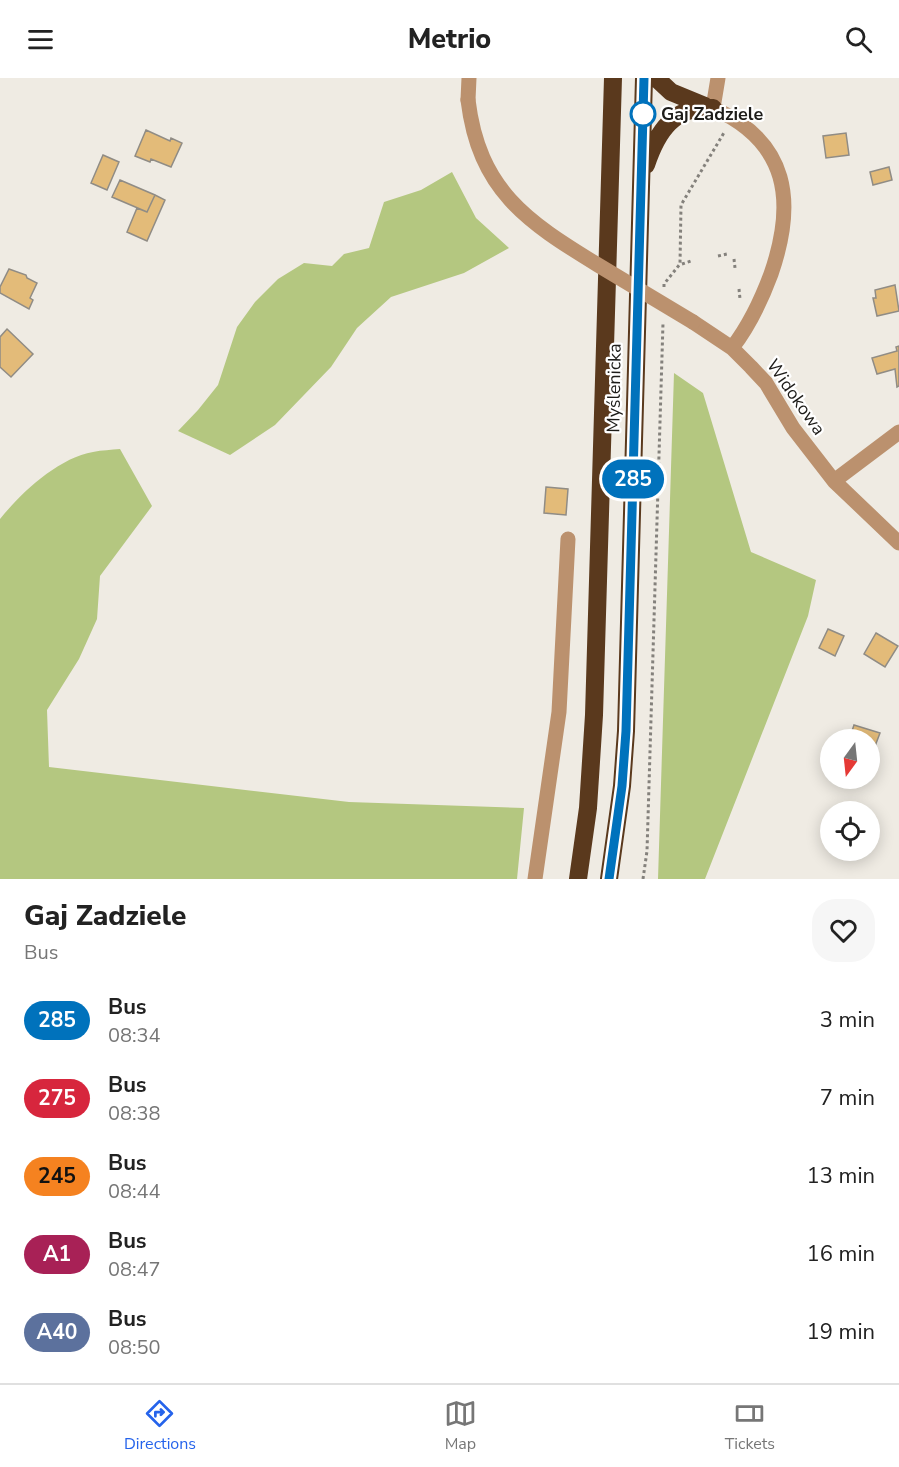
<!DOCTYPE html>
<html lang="en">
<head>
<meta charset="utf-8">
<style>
	body { margin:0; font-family:"Nunito Sans",sans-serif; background:#f6f6f6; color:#222; height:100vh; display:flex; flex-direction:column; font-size:22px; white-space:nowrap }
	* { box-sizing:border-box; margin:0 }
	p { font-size:20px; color:#767676 }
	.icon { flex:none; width:33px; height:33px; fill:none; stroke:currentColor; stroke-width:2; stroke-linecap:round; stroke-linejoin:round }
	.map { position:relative; height:801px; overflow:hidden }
	.panel { display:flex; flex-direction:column; background:#fff; flex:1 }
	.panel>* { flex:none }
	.badge { padding:0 12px; border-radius:20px; font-size:21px; line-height:39px }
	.needle { width:39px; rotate:195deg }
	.tools { position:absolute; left:820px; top:651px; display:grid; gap:12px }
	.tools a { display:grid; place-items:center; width:60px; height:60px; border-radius:50%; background:#fff; box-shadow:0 3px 15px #0003; font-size:30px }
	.map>.badge { position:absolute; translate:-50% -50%; box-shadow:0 0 0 3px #fff }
	.round { display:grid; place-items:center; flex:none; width:63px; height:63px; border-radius:24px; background:#f6f6f6 }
	.headline { display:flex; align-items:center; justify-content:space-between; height:102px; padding:0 24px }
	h1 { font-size:28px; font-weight:800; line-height:45px }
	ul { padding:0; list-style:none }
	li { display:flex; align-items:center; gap:18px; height:78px; padding:0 24px }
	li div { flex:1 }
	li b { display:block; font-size:22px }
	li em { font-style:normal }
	li .badge { min-width:66px; font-weight:700; text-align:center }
	header { display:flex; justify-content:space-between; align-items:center; height:78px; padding:0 24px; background:#fff; font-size:27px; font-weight:800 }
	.dock { display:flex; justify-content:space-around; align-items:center; height:84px; border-top:2px solid #e0e0e0; background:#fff; font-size:16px; color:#767676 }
	.dock a { display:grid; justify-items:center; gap:3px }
	.dock .current { color:#2563eb }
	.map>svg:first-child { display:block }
	.forest { fill:#b4c780 }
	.building { fill:#e3bb79; stroke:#908c85; stroke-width:1.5 }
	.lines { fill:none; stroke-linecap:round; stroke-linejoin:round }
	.path { stroke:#84817c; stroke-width:3; stroke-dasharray:3 3; stroke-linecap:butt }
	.minor { stroke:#bb916e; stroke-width:15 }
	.highway { stroke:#5a391d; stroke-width:18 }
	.minor-bridge { stroke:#bb916e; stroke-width:15 }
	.line-casing { stroke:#fff; stroke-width:14 }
	.line { stroke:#0072bc; stroke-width:9 }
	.stop-dot { fill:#fff; stroke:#0072bc; stroke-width:3 }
	.labels { text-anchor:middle; stroke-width:4.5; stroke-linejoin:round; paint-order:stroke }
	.stop-label { font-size:18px; font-weight:bold; fill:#1d1c19; stroke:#fff; text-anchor:start }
	.street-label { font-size:18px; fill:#1d1c19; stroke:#fff }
</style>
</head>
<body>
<header><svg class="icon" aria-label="menu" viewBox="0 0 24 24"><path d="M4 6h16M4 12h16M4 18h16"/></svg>Metrio<svg class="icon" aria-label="search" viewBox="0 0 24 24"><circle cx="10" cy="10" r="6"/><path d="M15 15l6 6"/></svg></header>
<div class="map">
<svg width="899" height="801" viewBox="0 0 899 801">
	<rect width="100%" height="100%" fill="#efebe3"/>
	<path class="forest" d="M452,94l24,46 33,30 -45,25 -73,24 -34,31 -26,39 -56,58 -45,30 -52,-24 20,-21 20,-25 19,-58 18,-25 23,-23 26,-16 28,3 12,-12 25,-6 15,-46 37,-12z
		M674,295l29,20 48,159 65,28 -8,36 -103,263h-47z
		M120,371l32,57 -52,70 -3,43 -18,40 -32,51 2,57 300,35 175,6 -7,71h-517v-360c21,-26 58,-61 93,-67 9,-2 18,-2 27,-3z"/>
	<path class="building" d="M146,52l24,11 1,-3 11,5 -11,24 -20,-8 -1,3 -15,-6z
		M846,55l3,22 -23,3 -3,-22z
		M103,77l16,7 -12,28 -16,-7z
		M889,89l3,13 -19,5 -3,-13z
		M120,102l35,15 -8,17 -35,-15z
		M155,117l10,5 -18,41 -20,-9 10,-24 10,4z
		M9,191l17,6 1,3 10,5 -7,15 3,2 -4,9 -29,-16v-6z
		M895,207l4,26 -22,5 -4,-18h3l-1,-8z
		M7,251l26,25 -22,23 -11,-10v-30z
		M899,268v40l-2,1 -2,-18 -18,5 -5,-16 25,-7 -1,-4z
		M546,409l22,2 -2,26 -22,-2z
		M828,551l16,7 -9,20 -16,-8z
		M876,555l22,13 -13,21 -21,-13z
		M854,647l26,8 -8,21h-2v-14h-21z"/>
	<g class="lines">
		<path class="path" d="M718,178l9,-2
			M734,181l1,9
			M682,186l9,-3
			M664,209v-3l16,-20 1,-59 44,-74
			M739,211l1,10
			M643,801l4,-28 16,-528"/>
		<path class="minor" d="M718,0l-5,30c76,34 83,94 58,166 -10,27 -22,52 -39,74
			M468,22l1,-22
			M693,244l39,26 19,19 15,16 27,45 41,53 65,62
			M834,403l65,-49
			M535,801l24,-167 9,-173"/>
		<path class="highway" d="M656,0l15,14 34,14
			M646,87c11,-33 28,-60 67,-57
			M578,801l10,-71 6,-93 19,-637
			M609,801l13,-93 4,-55 18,-653"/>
		<path class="minor-bridge" d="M468,22c11,90 58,121 130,165 32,19 63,38 95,57"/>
	</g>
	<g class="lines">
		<defs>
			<path id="line" d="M609,801l13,-93 4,-55 18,-653"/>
		</defs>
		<use href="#line" class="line-casing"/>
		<use href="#line" class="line"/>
	</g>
	<circle class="stop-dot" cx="643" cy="36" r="12"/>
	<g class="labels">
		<g class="stop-label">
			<text x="661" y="42">Gaj Zadziele</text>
		</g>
		<g class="street-label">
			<text transform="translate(614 310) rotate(-89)" y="6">Myślenicka</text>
			<text transform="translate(796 319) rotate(55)" y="6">Widokowa</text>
		</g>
	</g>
</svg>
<div class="tools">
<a><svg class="needle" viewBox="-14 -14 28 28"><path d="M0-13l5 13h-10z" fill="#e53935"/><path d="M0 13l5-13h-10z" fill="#767676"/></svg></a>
<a><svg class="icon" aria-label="locate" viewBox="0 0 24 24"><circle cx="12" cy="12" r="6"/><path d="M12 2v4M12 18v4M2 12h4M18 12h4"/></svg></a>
</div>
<b class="badge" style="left:633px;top:401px;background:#0072bc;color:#fff">285</b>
</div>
<section class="panel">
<div class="headline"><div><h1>Gaj Zadziele</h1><p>Bus</p></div><a class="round"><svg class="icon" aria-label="heart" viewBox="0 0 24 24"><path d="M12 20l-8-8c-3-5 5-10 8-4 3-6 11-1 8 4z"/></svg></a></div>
<ul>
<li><span class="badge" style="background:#0072bc;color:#fff">285</span><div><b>Bus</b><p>08:34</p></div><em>3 min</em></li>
<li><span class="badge" style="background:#d7263d;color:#fff">275</span><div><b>Bus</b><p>08:38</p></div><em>7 min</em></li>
<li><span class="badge" style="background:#f58220;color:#111">245</span><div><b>Bus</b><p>08:44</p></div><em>13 min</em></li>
<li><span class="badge" style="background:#a82156;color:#fff">A1</span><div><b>Bus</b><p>08:47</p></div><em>16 min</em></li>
<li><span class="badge" style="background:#5c719d;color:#fff">A40</span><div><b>Bus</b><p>08:50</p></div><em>19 min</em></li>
</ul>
</section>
<nav class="dock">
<a class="current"><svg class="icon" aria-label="directions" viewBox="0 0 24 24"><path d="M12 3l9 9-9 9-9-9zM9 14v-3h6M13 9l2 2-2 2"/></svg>Directions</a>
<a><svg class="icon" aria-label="map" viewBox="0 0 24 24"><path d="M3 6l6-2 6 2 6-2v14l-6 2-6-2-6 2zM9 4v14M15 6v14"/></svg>Map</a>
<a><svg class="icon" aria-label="tickets" viewBox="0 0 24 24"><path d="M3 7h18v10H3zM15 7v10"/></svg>Tickets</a>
</nav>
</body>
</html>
